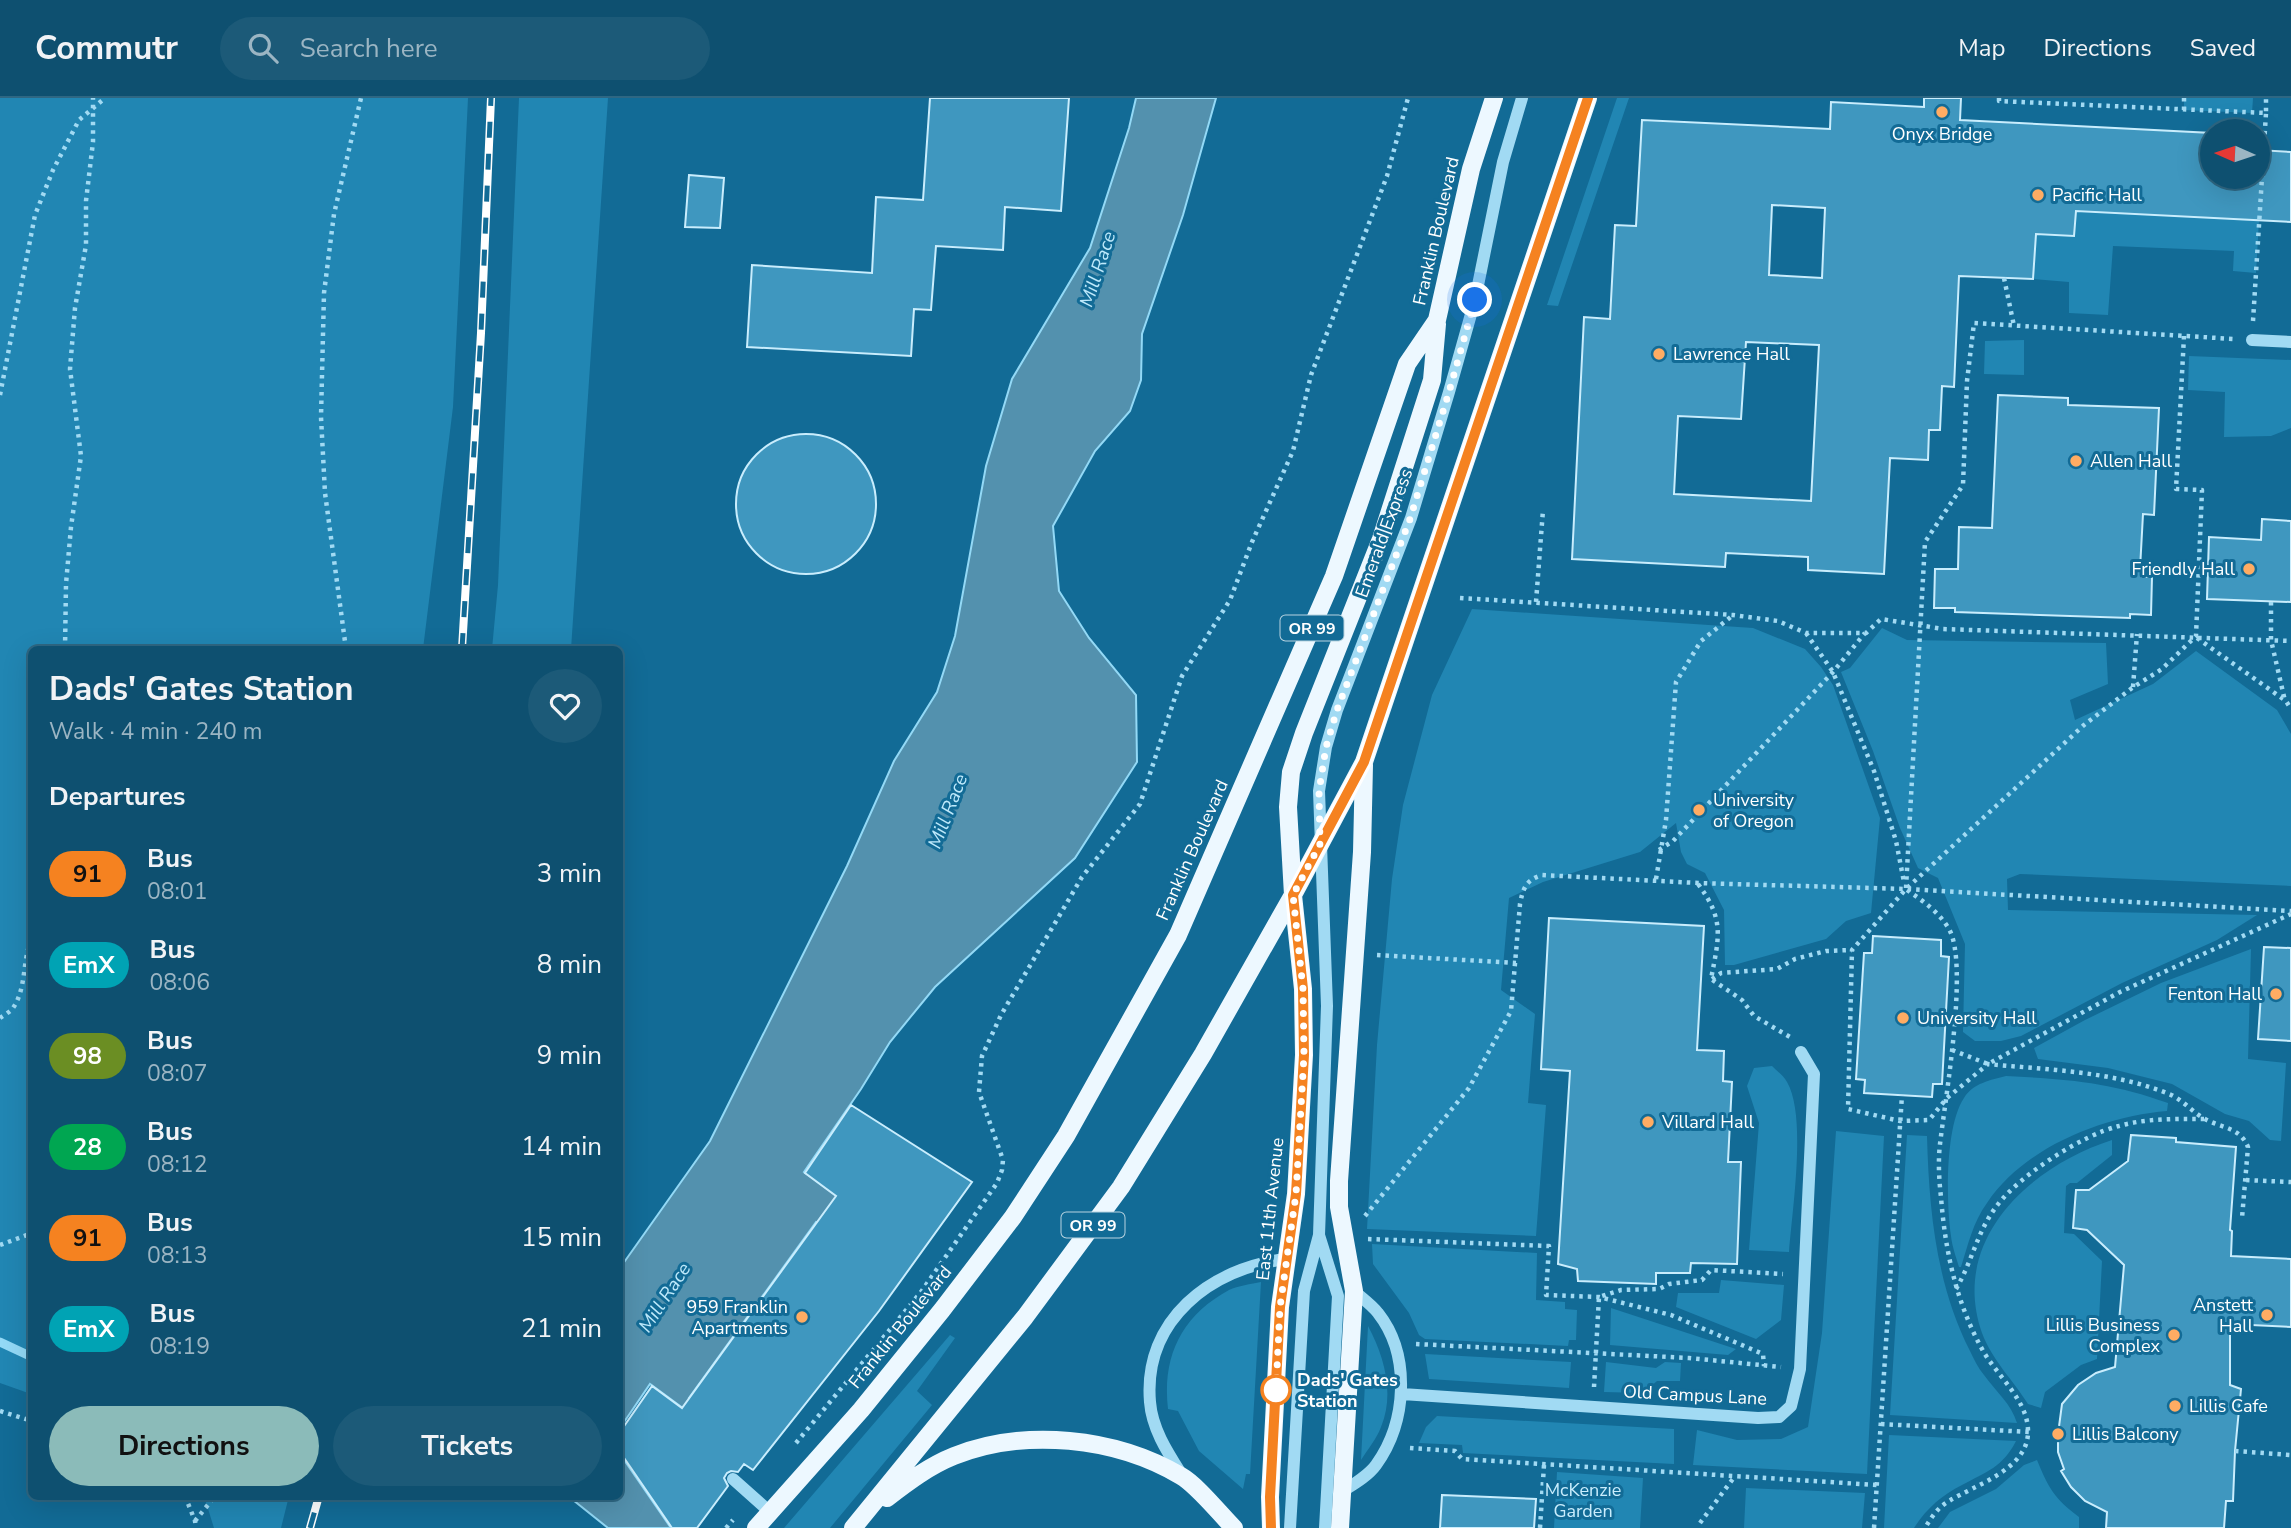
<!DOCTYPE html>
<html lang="en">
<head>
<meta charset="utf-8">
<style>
	body { margin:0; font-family:"Nunito Sans",sans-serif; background:#1c5a78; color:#f1f3f6; height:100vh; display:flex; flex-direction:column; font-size:26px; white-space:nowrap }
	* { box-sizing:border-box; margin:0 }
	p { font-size:23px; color:#9bb5c3 }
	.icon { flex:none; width:38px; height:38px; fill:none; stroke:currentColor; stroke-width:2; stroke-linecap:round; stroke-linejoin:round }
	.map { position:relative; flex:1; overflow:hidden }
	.side { position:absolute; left:28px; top:548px; width:595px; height:854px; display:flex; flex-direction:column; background:#0e5070; border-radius:10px; box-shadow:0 7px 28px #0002,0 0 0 2px #2e6783 }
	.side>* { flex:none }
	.badge { padding:0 14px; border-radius:23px; font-size:24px; line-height:46px }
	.needle { width:46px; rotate:273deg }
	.buttons { position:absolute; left:2200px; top:21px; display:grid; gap:14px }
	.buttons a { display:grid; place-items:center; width:70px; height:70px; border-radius:50%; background:#0e5070; box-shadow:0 7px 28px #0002,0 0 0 2px #2e6783; font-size:35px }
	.you { position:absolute; width:35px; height:35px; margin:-18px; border:5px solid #fff; border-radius:50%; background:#1a73e8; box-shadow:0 0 0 10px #1a73e833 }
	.map>.badge { position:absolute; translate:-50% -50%; box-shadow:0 0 0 4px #fff }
	h2 { padding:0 21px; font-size:26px; line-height:63px }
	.round { display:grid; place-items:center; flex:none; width:74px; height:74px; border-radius:37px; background:#1c5a78 }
	.summary { display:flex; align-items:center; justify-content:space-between; height:119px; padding:0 21px }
	h1 { font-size:33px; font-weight:700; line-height:52px }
	.cta { display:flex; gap:14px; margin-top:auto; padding:14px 21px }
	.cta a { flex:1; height:80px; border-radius:42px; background:#8bbbb9; color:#111; font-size:28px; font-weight:700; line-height:80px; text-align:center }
	.cta a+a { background:#1c5a78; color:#f1f3f6 }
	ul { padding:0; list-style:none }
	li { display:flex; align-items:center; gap:21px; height:91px; padding:0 21px }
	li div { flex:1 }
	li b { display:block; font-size:26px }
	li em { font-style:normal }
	li .badge { min-width:77px; font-weight:700; text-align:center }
	header { display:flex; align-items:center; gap:42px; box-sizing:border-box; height:98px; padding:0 35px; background:#0e5070; border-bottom:2px solid #2e6783 }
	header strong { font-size:33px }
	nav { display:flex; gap:38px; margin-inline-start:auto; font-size:24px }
	.search { width:490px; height:63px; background:#1c5a78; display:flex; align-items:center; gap:18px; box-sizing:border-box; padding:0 24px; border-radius:38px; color:#9bb5c3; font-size:26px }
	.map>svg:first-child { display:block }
	.green { fill:#2186b3 }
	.water { fill:#5391ae; stroke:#93d9f6; stroke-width:2 }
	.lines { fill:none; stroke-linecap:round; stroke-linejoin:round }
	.stream { stroke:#93d9f6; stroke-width:9 }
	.building { fill:#3f97bf; stroke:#c9edfd; stroke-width:2; fill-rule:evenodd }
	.path { stroke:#a1daf3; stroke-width:4.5; stroke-dasharray:3.5 5; stroke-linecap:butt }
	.minor { stroke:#a1daf3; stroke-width:12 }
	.major { stroke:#edf8ff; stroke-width:18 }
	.rail-casing { stroke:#fff; stroke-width:8 }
	.rail { stroke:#126b96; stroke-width:5; stroke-dasharray:16; stroke-linecap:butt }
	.line-casing { stroke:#fff; stroke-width:16 }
	.line { stroke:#f58220; stroke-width:10 }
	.walk { stroke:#fff; stroke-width:7; stroke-dasharray:0 12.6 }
	.poi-dot { fill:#ffac63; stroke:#126b96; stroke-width:2.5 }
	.stop-dot { fill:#fff; stroke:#f58220; stroke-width:3.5 }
	.labels { text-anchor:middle; stroke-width:6; stroke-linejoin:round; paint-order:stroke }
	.shield { fill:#126b96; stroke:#b8d3e0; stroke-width:2 }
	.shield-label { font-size:16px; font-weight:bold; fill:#fff }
	.poi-label { font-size:18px; fill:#fff; stroke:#126b96; text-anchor:start }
	.street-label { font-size:18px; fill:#fff; stroke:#126b96 }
	.stop-label { font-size:18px; font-weight:bold; fill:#fff; stroke:#126b96; text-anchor:start }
	.park-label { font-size:18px; fill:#c9edfd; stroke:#126b96 }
	.water-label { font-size:19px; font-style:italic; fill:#bee9fb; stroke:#126b96 }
</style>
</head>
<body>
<header>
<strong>Commutr</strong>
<div class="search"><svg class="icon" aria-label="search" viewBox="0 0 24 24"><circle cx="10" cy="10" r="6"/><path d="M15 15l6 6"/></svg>Search here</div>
<nav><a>Map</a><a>Directions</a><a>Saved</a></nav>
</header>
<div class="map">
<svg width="2291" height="1430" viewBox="0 0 2291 1430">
	<rect width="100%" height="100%" fill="#126b96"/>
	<path class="green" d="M0,0h468l-15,309 -30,242h-391l-1,745 -31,-11z
		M519,0h89l-37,551h-79l6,-64z
		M1617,0h12l-71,208 -11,-1z
		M2184,0h69l-1,15 -68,-3z
		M2260,104l-4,71 -23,-2 1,-20 -121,-5 -5,69 -39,-2v-31l-36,-3 3,-45 38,2 2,-25z
		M2024,242v35l-40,-1 1,-33z
		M2189,258l102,4v68l-20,8 -47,1 1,-45 -37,-2z
		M1472,511l281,19 52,21 16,18 12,18 47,133 -9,95 -25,8 -20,18 -92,26h-9l-1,-55 -19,-37 -18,-9 -6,-12 -5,-29 -36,29 -97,30 -34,16 -8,92 34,24 -7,89 18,2 -10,131 -169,-7 10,-184 15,-166 11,-74 29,-110z
		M1882,530l25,12 199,3 2,41 -38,16 5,20 78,-36 43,-33 81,59 14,24v152l-271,-12 -13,5 1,31 249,5 -40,25 -95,43 -101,53 -20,5h-26l-12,-9 2,-88 -27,-66 -20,-10 -18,-40 -27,-77 -32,-79 9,-4z
		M2251,851l-3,110 38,4 -5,78 -11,-1 -21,-19 -24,-7 -53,-30 -64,-16 -70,-9 -4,-11 51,-28 76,-37z
		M1772,968c5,5 12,10 15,16 20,34 5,129 2,170l-40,-2 10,-127 -12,-37 7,-18z
		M2006,978c61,3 104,6 162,27l-1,8c-64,5 -144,37 -180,92 -14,19 -19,42 -26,64h-2c-3,-10 -7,-21 -8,-31 -5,-34 -6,-110 13,-138 9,-15 27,-18 42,-22z
		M1836,1033l48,5 -17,338 -174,-9 4,-35 40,10 44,-1 27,-12 14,-94z
		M1907,1037l20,1c2,74 9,148 43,215 4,8 8,17 14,24 12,17 27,28 33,48l-127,-8z
		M2112,1042v15l-35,28h-7l-4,3 -2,47 10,1 28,27 -5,98 -16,6 -36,27 -4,16 -13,-4c-15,-24 -36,-44 -46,-71 -33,-94 49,-167 130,-193z
		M1372,1146l165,9 -1,47 29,2v7l12,1 -1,30h-7l-1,6 -143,-7 -6,-4 -10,-22 -36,-49z
		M1721,1182l63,5 -3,35 -25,19 -80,-32 2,-14h41z
		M1261,1184l-11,192h-4l-3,15 -44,-38 -21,-40 -10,-2c-6,-52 13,-93 61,-119 9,-4 22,-6 32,-8z
		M1611,1210l125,41 -8,6 -118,-10z
		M1368,1228c16,30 27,67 13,101 -4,11 -13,22 -20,33z
		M950,1237l5,3 -38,53 15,14 -102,123h-46z
		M1425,1256l146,8 -2,26 -140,-9z
		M1606,1264l50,6 9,-6 16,1 -1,18h-23l-14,12 -39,-1z
		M1437,1318l237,13v35l-211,-11 -1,-8 -43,-2 7,-16z
		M1889,1337l127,6c-13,26 -30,31 -54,44 -20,10 -36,24 -48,43h-30z
		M2037,1362c12,29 17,38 42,57v11h-141l12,-16 46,-23 28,-24z
		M1557,1374l86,6 -3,50h-86z
		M1746,1390l119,5 -3,35h-118z
		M204,1398h85l-8,32h-67z"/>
	<path class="water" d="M1136,0h80l-33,117 -41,119 -1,46 -11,31 -35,40 -42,75 6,65 30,47 47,57 1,67 -62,96 -140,129 -45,55 -29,47 -57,83 43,31 -17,28 -14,-9 -127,176 28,18 -7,12 -60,-44 -30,44v-160l90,-127 137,-275 47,-105 43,-69 18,-56 31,-170 26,-87 78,-131 39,-120z
		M620,1356l51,74h-63l-40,-32h52z"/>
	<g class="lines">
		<path class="stream" d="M0,1244l32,15"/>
	</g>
	<path class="building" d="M930,0h139l-8,113 -56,-4 -2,43 -67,-4 -5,64 -17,-1 -3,47 -164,-9 5,-82 120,8 4,-76 47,3z
		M1924,0h37l-1,22 252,13v44h46v-27l33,2v70l-215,-11 -2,25 -38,-2 -3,45 -74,-3 -5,111 -12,-1 -2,44h-11l-1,30 -38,-2 -6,116 -76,-4v-13l-82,-4 -1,14 -153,-8 12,-242 26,2 5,-94 21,1 6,-106 188,9 1,-27 93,5zM1772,107l53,3 -3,70 -53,-3zM1746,244l73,3 -8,156 -137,-7 4,-78 63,3z
		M689,77l35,3 -4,50 -35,-1z
		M1998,297l70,3v7l91,3 -5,107 -11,-1 -3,55h3l-1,8h10l-1,38 -21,-1v4l-175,-6v-4h-21l1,-39h23l1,-42 33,1z
		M736 406a70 70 0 1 1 140 0a70 70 0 1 1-140 0Z
		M2262,421l29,2v81l-84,-3 2,-62 52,3z
		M1549,820l155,8 -7,124 27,1 -1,30 9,1 -4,80h13l-4,102 -46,-1 -1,10h-34v11l-78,-3 -1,-12 -19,-5 12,-193 -29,-2z
		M1873,838l68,4v16l8,1 -7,127h-9l-1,13 -68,-4 1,-13 -9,-1 8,-126h8z
		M2264,849l27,1v93l-33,-2z
		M851,1007l121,77 -93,129 -126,159 -9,-6 -6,8 -7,-1 -4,2 -3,5 4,8 -31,42h-25l-52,-76v-20l32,-46 30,22 154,-212 -31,-23z
		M2131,1037l45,3v4l60,5 -6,83 2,1 -1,25 60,3v68l-61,-3v61l11,4 -6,62 -2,50h-7l-2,27h-118l1,-16 -22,-11 -14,-14 -10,-16 3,-2 -6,-17v-18l4,-30 16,-19 18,-12 19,-6 9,-102 -37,-35 -14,-2 3,-38h13l39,-29z
		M1442,1397l94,4 -2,29h-94z"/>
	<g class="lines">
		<path class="path" d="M1999,0v3l267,12v-15
			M2184,12v-12
			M2004,180l10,48
			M2253,223l13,-208
			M2184,238l-8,153 26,1 -6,146 -34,33 -30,19 -48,37 -178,164 -54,61 -4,159 52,12 29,-1 18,-22 41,-34c60,6 125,7 181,30 13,5 23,18 36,25 16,9 35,8 43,28l-6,71
			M0,297l35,-180 18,-45 26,-50 26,-22
			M1460,500l273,17 45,6 28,12h60l15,-14 62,10 348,12
			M1536,504l7,-92
			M2271,504v38l14,61
			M1806,535l27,39 41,99 22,70 8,41
			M2197,540l89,63 5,8
			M65,551l1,-65 5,-57 10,-71 -11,-87 5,-61 11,-63v-44l7,-59v-44
			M346,551l-21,-156 -4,-76 3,-124 10,-79 27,-116
			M2133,589l4,-53
			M1659,752l14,-9 160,-169 32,-39
			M1656,781l10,-59 10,-138 25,-41 31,-25
			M1698,786c27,36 21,53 13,95l31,21 12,16 36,21
			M1906,790l19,-346 38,-57 4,-104 7,-58 260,16
			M1907,792c16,11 32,22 42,39 20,35 -4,171 -9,215 -2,17 -1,36 1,53 4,53 15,105 41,152 14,26 46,51 46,82 1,38 -53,54 -79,70 -11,6 -18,17 -24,27
			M1377,857l139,8
			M1712,881l9,-6 56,-4 18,-10 31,-8 26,-1
			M0,920c4,-3 10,-6 13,-10 14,-20 9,-49 19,-70
			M1952,952l36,14 132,-72 171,-78
			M2246,1082l45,2
			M1365,1118l104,-128 42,-77 9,-107c3,-16 6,-24 22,-29l156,8 208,6 385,22
			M1368,1141l181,7 -3,49 53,2 72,18 92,39 1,12
			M0,1147l32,-12
			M1956,1191c16,-27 21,-57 40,-82 22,-31 86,-72 123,-81 28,-8 57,-7 85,-7
			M1416,1246l273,14 92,9
			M1594,1289l5,-90 22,-7 38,-1 10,-5 33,-4 9,-10 72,4
			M0,1313l32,10
			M1881,1326l148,8
			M796,1345l125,-151 76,-109 5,-13 1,-10 -24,-68 3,-36 19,-41 81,-138 58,-73 42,-128 48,-76 22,-58 41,-91 18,-76 76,-199 21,-78
			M1410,1350l45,3 7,8 415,26
			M2235,1353l56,4
			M185,1398l10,25 1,7
			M195,1423l20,-25
			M1700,1425l35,-47
			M726,1430l7,-8
			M1540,1430l4,-63
			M1874,1430l28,-433"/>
		<path class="minor" d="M2252,242l39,2
			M1319,1137l19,61 -13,232
			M1402,1296l356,24 21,-1 12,-11 9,-37 14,-295 -13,-22
			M1182,1377c-14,-22 -30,-46 -32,-73 -7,-82 61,-134 136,-143
			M733,1381l37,33
			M1343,1393c11,-7 25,-15 33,-26 31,-43 35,-110 2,-152 -6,-8 -16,-15 -24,-22
			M1290,1430l14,-237 15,-56 8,-229 -8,-215 7,-44 11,-37 74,-192 38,-126 26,-92 28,-138 19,-64"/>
		<path class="major" d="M887,1400c21,-16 42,-32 67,-42 71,-28 161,-19 227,20 16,9 39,38 53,52
			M756,1430l105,-118 81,-100 71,-93 53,-81 112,-201 156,-359 73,-212 30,-44 34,-151 23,-71
			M853,1430l172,-211 96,-130 82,-133 90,-159 71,-133 224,-664
			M1271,1430l-1,-31 10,-190 16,-113 8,-139 -1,-66 -10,-94 -5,-88 3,-35 13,-39 77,-194 51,-159 5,-56
			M1340,1430l14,-237 -15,-84v-26l23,-329 2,-87"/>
		<defs>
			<path id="rail" d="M462,551l19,-316 10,-235
				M310,1430l9,-32"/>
		</defs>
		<use href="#rail" class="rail-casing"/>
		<use href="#rail" class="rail"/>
	</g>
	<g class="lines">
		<defs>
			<path id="line" d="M1271,1430l-1,-31 10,-190 16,-113 8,-139 -1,-66 -10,-94 71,-133 224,-664"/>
		</defs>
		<use href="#line" class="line-casing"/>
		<use href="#line" class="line"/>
		<path class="walk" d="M1276,1292l4,-83 16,-113 8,-139 -1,-66 -10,-94 27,-51 -1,-53 7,-44 11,-37 73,-191 39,-127 26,-92"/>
	</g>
	<g class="poi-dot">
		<circle cx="1942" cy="14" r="7"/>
		<circle cx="2038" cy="97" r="7"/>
		<circle cx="1659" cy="256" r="7"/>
		<circle cx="2076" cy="363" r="7"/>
		<circle cx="2249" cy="471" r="7"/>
		<circle cx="1699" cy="712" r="7"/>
		<circle cx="2276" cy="896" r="7"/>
		<circle cx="1903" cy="920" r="7"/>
		<circle cx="1648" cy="1024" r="7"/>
		<circle cx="2267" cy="1217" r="7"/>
		<circle cx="802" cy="1219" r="7"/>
		<circle cx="2174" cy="1237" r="7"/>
		<circle cx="2175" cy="1308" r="7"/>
		<circle cx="2058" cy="1336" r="7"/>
	</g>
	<circle class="stop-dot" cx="1276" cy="1292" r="14"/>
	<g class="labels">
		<g class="shield">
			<rect x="1280.5" y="517.5" width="63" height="25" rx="5"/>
			<rect x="1061.5" y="1114.5" width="63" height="25" rx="5"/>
		</g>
		<g class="shield-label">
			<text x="1312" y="536">OR 99</text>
			<text x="1093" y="1133">OR 99</text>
		</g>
		<g class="poi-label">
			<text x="1942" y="42" text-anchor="middle">Onyx Bridge</text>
			<text x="2052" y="103">Pacific Hall</text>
			<text x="1673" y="262">Lawrence Hall</text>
			<text x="2090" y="369">Allen Hall</text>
			<text x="2235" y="477" text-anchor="end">Friendly Hall</text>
			<text x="1713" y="708">University<tspan x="1713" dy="21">of Oregon</tspan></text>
			<text x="2262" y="902" text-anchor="end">Fenton Hall</text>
			<text x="1917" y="926">University Hall</text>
			<text x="1662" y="1030">Villard Hall</text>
			<text x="2253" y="1213" text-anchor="end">Anstett<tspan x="2253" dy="21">Hall</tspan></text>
			<text x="788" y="1215" text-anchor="end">959 Franklin<tspan x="788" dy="21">Apartments</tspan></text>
			<text x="2160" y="1233" text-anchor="end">Lillis Business<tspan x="2160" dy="21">Complex</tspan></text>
			<text x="2189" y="1314">Lillis Cafe</text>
			<text x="2072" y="1342">Lillis Balcony</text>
		</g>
		<g class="street-label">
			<text transform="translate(1436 133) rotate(-77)" y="6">Franklin Boulevard</text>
			<text transform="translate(1384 435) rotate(-70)" y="6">Emerald Express</text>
			<text transform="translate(1192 752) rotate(-66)" y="6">Franklin Boulevard</text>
			<text transform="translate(1270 1111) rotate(-84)" y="6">East 11th Avenue</text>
			<text transform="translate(900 1229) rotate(-51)" y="6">Franklin Boulevard</text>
			<text transform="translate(1695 1297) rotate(3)" y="6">Old Campus Lane</text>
		</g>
		<g class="stop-label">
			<text x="1297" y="1288">Dads' Gates<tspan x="1297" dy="21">Station</tspan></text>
		</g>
		<g class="park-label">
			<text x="1583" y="1398">McKenzie<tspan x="1583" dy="21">Garden</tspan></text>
		</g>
		<g class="water-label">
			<text transform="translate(1097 171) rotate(-72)" y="7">Mill Race</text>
			<text transform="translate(947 713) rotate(-69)" y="7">Mill Race</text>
			<text transform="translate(664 1199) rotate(-57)" y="7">Mill Race</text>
		</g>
	</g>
</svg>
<div class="buttons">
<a><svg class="needle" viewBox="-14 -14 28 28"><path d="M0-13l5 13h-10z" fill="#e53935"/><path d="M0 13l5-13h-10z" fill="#9bb5c3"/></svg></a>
</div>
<div class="you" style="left:1475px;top:202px"></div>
<section class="side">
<div class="summary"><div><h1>Dads' Gates Station</h1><p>Walk · 4 min · 240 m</p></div><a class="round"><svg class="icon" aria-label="heart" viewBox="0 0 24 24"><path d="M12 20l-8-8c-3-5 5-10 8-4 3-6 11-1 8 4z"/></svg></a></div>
<h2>Departures</h2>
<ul>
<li><span class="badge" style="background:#f58220;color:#111">91</span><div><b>Bus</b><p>08:01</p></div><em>3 min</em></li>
<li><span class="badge" style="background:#00a3b4;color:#fff">EmX</span><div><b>Bus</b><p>08:06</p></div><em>8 min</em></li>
<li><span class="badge" style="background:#6b8e23;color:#fff">98</span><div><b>Bus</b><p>08:07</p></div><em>9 min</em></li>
<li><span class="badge" style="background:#00a651;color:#fff">28</span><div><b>Bus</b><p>08:12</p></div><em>14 min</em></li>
<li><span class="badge" style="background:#f58220;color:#111">91</span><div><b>Bus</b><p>08:13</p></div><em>15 min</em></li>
<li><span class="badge" style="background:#00a3b4;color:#fff">EmX</span><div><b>Bus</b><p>08:19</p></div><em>21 min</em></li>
</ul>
<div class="cta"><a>Directions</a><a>Tickets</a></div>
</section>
</div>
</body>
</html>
